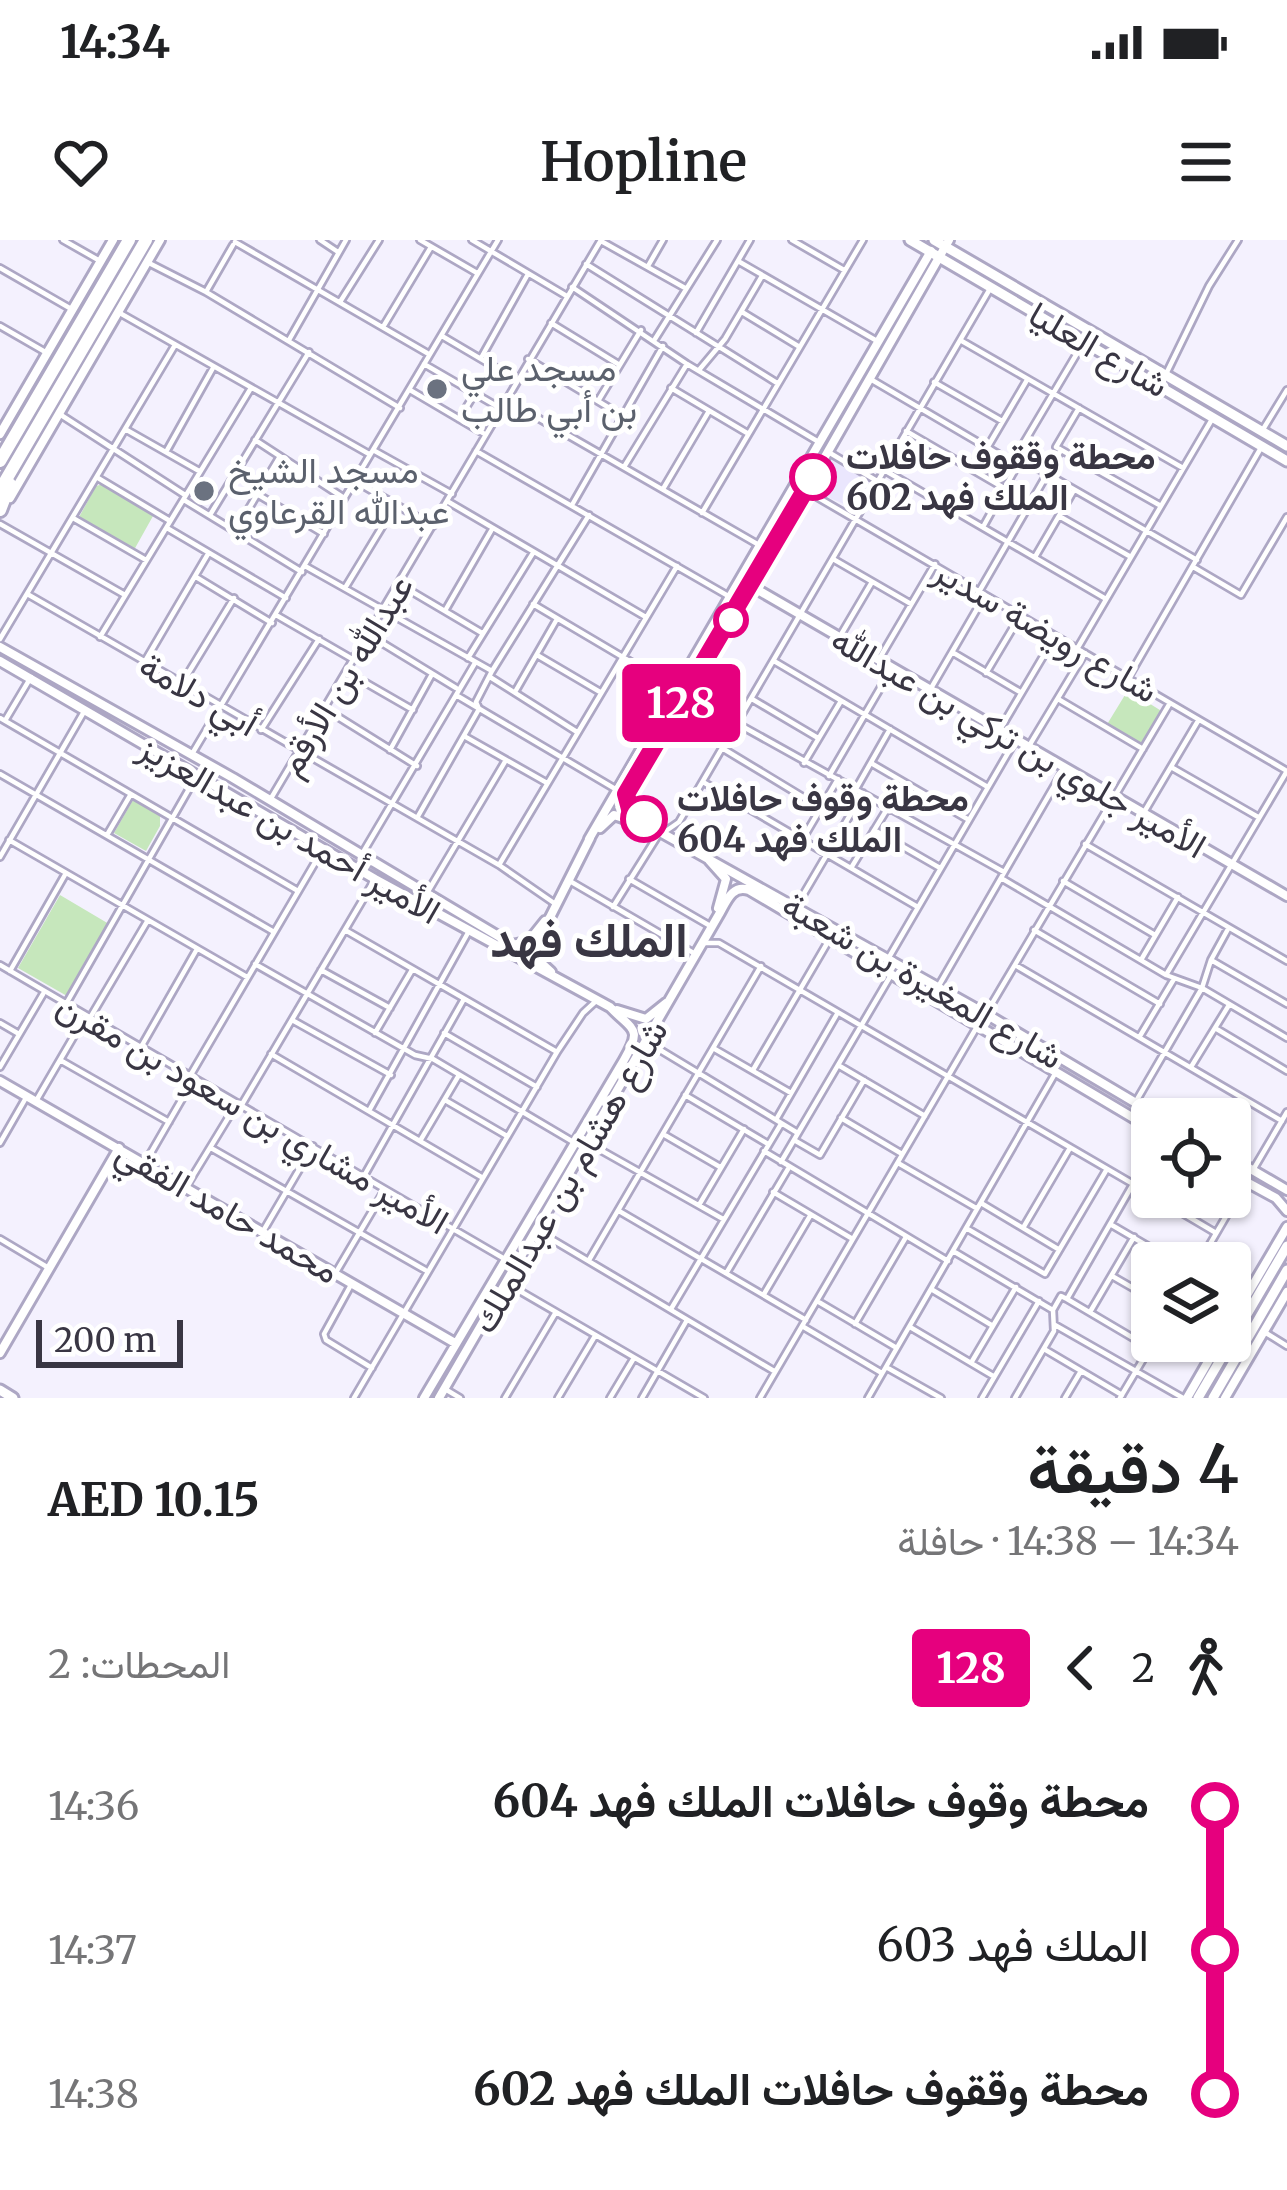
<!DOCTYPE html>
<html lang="ar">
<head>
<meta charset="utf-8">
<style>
	body { margin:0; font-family:Merriweather,Vazirmatn,serif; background:#f6f6f6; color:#202124; direction:rtl; height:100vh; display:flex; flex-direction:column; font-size:45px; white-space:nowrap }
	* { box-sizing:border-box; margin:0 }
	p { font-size:39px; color:#757577 }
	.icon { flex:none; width:66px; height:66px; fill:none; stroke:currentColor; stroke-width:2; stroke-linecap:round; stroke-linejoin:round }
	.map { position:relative; height:1158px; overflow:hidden; direction:ltr }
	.side { display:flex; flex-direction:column; background:#fff; flex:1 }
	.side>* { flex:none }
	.badge { padding:0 24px; border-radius:9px; font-size:42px; line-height:78px }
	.fabs { position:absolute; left:1131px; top:858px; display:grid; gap:24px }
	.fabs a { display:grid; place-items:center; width:120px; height:120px; border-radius:12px; background:#fff; box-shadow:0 3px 9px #0004; font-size:60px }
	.scale { position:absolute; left:36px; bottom:30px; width:147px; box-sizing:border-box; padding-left:12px; border:6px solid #393643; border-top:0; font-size:33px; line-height:42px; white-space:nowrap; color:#393643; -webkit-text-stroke:9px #fff; paint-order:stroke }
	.map>.badge { position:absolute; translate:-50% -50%; box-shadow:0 0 0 6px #fff }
	.legs { display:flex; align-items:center; gap:18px; height:132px; padding:0 48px; font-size:39px }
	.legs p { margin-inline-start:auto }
	.headline { display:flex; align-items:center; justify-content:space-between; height:204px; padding:0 48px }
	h1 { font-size:66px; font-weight:600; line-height:90px }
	ul { padding:0 48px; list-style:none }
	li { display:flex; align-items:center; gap:42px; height:144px; font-size:45px }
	li i { display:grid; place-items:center; width:18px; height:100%; margin:0 15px; background:currentColor }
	li i::after { content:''; width:30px; height:30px; margin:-15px; border:9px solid; border-radius:50%; background:#fff }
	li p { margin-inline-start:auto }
	li:first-child i { background:linear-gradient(#0000 50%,currentColor 0) }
	li:last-child i { background:linear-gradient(currentColor 50%,#0000 0) }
	.status { display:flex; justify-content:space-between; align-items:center; height:84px; padding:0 60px; background:#fff; direction:ltr }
	.status svg { height:33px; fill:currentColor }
	header { display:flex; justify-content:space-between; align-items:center; height:156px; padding:0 48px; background:#fff; font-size:54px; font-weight:600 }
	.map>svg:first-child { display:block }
	.built { fill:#eae6fd }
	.green { fill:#c6e7bc }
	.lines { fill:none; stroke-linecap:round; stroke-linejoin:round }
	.street-casing { stroke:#ada7c4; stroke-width:10 }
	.secondary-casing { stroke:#ada7c4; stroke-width:14 }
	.primary-casing { stroke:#ada7c4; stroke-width:15 }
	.highway-casing { stroke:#ada7c4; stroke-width:18 }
	.street { stroke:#fff; stroke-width:4.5 }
	.secondary { stroke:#fff; stroke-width:8 }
	.primary { stroke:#fff; stroke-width:9 }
	.highway { stroke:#fff; stroke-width:12 }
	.line-1-casing { stroke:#fff; stroke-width:27 }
	.line-1 { stroke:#e6007e; stroke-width:18 }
	.worship-dot { fill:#6b7280; stroke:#fff; stroke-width:4.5 }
	.stop-1-dot { fill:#fff; stroke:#e6007e; stroke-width:6 }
	.labels { text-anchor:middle; stroke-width:10; stroke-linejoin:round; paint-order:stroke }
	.street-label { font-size:36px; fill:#393643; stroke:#fff }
	.worship-label { font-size:36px; fill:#5b616d; stroke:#fff; text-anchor:start }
	.stop-label { font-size:36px; font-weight:bold; fill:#393643; stroke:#fff; text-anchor:start }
	.district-label { font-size:48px; font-weight:bold; fill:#393643; stroke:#fff }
</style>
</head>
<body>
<div class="status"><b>14:34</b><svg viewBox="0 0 49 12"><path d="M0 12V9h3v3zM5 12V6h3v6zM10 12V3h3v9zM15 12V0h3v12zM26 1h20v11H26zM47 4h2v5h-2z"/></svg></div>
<header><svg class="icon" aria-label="menu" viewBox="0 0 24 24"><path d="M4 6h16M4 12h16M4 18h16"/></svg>Hopline<svg class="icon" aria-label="heart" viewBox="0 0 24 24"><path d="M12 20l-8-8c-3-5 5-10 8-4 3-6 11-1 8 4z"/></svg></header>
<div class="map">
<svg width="1287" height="1158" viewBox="0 0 1287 1158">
	<rect width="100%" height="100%" fill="#f4f1fe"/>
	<path class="built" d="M832,217l41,23 -17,29 -36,-15 -4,-9z"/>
	<path class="green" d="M103,244l50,32 -19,34 -56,-31 18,-33z
		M1128,450l35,22 -20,35 -37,-21z
		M133,560l27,16v10l-14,25 -32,-18z
		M60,655l49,29 -42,72 -49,-28z"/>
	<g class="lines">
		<defs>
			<path id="street" d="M63,0l37,21
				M320,0l18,12
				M420,0l57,33
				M472,0l93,55
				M792,0l52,30
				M601,1l84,47
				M235,2l192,111
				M738,21l139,80
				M147,22l59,30 194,116
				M586,24l191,119
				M648,26l15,-26
				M0,28l73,42
				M572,47l115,77 130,77
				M206,52l27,-47
				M340,62l39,-62
				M118,72l251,142
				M742,72l56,34
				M551,83l67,41
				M0,86l47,27
				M383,87l48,-80
				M696,93l54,-93
				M442,96l73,43
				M655,99l62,-99
				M289,100l57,-100
				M960,100l223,128
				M1082,105l-66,111 181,104
				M481,118l47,-84
				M528,119l93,56
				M424,124l76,44
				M699,130l26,-31 37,-63
				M1167,132l42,-86 29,-46
				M872,140l145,85
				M934,142l68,39
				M671,148l76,45
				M410,150l73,43
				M505,159l254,146
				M598,161l43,-71
				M1079,168l-23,39 105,59
				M61,175l124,80
				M459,179l16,-26
				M125,189l74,42
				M906,191l98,57
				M1262,191l25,-41
				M255,200l89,58
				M987,208l40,-68
				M373,210l79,44
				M476,211l254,146
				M166,212l47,-84
				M830,213l47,28
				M624,227l63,-103
				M884,230l222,129
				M98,238l72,43
				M355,241l78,45
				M663,249l46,-78
				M805,250l482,281
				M257,254l67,40
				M184,260l118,72
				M447,261l197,115
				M572,265l91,-159
				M702,273l161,-273
				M210,275l99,-163
				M1059,276l72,41
				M73,278l73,42
				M0,284l125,71
				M983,287l35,-63
				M167,288l119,70
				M236,290l43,-72
				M1035,317l39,-67
				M833,319l78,45
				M305,326l187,105 -16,31 3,7 -62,109
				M1195,328l46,27 46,-78
				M196,337l76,46
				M399,344l83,49
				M345,348l51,-84
				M980,350l81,-140
				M29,355l470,270 55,38
				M533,364l142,84
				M446,369l45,-78
				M276,375l78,45
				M369,395l87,53
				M100,397l151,-249
				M839,398l33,-56
				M0,399l175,-294
				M1077,409l134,-228
				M952,412l68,40
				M537,415l63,37
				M468,418l65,-105
				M774,421l212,125
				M878,421l57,-97
				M144,423l64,-109
				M492,431l97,-156
				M347,432l66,38
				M986,433l34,-57
				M490,437l87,55
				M1128,438l134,-232
				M181,445l53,-87
				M930,450l54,-93
				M515,452l42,-73
				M456,455l161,95
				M686,455l318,177
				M752,459l66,39
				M1058,459l85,50
				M327,470l90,56
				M0,478l298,173
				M6,479l25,-42
				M261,490l58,-91
				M999,491l55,-93
				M464,496l83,47
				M1029,506l56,-93
				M722,508l99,60
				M390,510l41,-74
				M192,514l306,-514
				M804,523l37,-62
				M871,523l98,57
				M1171,527l87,50
				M0,534l274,158
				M829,536l63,-108
				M703,542l213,124
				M857,547l33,-58
				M270,560l331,-560
				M1143,574l55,-93
				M874,590l66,38
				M666,591l13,-9 312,-535
				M107,595l24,-41
				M9,600l238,137
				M802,600l36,-61
				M1085,604l202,117
				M362,614l113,-191
				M0,617l85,-147
				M499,625l178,-299
				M851,628l38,-62
				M1001,638l165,97 36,13 85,50
				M629,639l83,48
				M568,640l129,75
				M1063,641l92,54
				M427,653l79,-133
				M613,667l47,-75
				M796,667l67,-114
				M345,690l212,122
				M1034,690l126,74
				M704,703h15l433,252
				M888,719l127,-218
				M1141,720l37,-63
				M1211,720l76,44
				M255,724l160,91 18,4 142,84
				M0,725l503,293
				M1015,725l267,156
				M321,730l69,38
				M10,731l56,-98
				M1166,735l121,-204
				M938,747l126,-218
				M66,764l131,-229
				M987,772l183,-309
				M90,778l58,-98
				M292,780l99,55
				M0,783l19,11
				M1215,788l72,43
				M375,793l37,-63
				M444,793l93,54
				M1140,796l34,-57
				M647,802l149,90
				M141,807l56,-98
				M713,808l78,45
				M271,814l212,124
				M60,820l109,62
				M838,825l87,51
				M0,827l43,-73
				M1191,827l38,-62
				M753,830l76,-130
				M190,836l133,-227
				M685,855l83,49
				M445,860l62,36
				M36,861l49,-84
				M1135,863l67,-115 9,-28 17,-31
				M241,866l134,-227
				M370,869l99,-178
				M777,878l60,-104
				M841,878l61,36
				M663,894l57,33
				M794,900l26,15 44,-75
				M420,901l39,-66
				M0,903l27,-47
				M588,903l135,76
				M211,908l214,122
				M764,911l184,110
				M781,922l110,-187
				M145,923l48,-83
				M898,923l78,45
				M1253,930l34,-58
				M364,936l100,-177
				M186,947l50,-82
				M773,952l78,46
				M1155,957l61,36
				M981,963l77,46
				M699,965l45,-76
				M619,971l187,109
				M1110,984l67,39
				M966,988l79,46 62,-105
				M1023,988l47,-80
				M536,990l238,141
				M262,993l51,-87
				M0,999l47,28
				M953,1011l98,58
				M589,1020l172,-294
				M1199,1023l47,-81
				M727,1032l61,-103
				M335,1034l49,-83
				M1112,1036l40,23
				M352,1043l-28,51 2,6 46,28
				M506,1043l198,115
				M931,1049l62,37
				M764,1054l46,-78
				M1230,1054l13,8
				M1067,1059l83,49
				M817,1061l78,46
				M671,1069l110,-185
				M1090,1072l44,-75
				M855,1084l51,-87
				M1055,1085l128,73
				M802,1086l78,46
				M910,1087l83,49
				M1266,1093l21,13
				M1198,1101l17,10
				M1044,1109l78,46
				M971,1123l45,-76
				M886,1127l55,31
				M445,1149l15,9
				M354,1158l203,-346 26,-39 13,-12
				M505,1158l51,-86
				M558,1158l37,-62
				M610,1158l24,-40
				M642,1158l45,-78
				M760,1158l218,-373
				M868,1158l188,-326
				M982,1158l57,-97
				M1015,1158l39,-67 -1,-21 8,-14 6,3 85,-148
				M1065,1158l16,-27
				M1120,1158l34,-57"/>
			<path id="secondary" d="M949,0l-198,346 -125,207 -1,9 35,30 326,182 177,105
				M0,194l113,-194
				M10,258l150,-258
				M751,346l536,310
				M0,407l233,131 280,167 16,-4 16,-20
				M0,421l375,218 235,128c23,24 33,20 14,53l-200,338
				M600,588l14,-13 30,10
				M589,599l342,-588
				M709,620l17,19 -8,29
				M551,732l-12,-11 -4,-14 55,-109
				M617,770l29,9 20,-16
				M0,841l455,262
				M1230,917l57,33
				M1230,933l46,25 11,13
				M1230,1084l57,-97
				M0,1113l119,-205
				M439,1158l279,-482c8,-13 13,-32 31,-26l403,239
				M1187,1158l33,-57
				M1225,1158l62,-106"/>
			<path id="primary" d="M910,0l377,221
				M934,0l353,206
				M0,1150l13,8
				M1198,1158l89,-152
				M1213,1158l74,-128"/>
			<path id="highway" d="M0,221l129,-221
				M0,250l146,-250
				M0,270l10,-26"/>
		</defs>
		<use href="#street" class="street-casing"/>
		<use href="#secondary" class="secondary-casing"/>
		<use href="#primary" class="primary-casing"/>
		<use href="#highway" class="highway-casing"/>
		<use href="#street" class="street"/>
		<use href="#secondary" class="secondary"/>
		<use href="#primary" class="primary"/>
		<use href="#highway" class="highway"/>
	</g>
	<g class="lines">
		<defs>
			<path id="line-1" d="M644,579l-14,-10 -4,-15 187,-317"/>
		</defs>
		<use href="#line-1" class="line-1-casing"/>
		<use href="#line-1" class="line-1"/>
	</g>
	<g class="worship-dot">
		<circle cx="437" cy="149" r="12"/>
		<circle cx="204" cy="251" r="12"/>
	</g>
	<g class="stop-1-dot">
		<circle cx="813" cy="237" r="21"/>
		<circle cx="731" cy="380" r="15"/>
		<circle cx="644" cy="579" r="21"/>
	</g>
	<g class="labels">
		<g class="street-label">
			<text transform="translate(1099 109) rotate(30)" y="13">شارع العليا</text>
			<text transform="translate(1046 390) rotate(30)" y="13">شارع رويضة سدير</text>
			<text transform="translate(345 435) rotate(-59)" y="13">عبدالله بن الأرقم</text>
			<text transform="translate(199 454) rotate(30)" y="13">أبي دلامة</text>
			<text transform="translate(1019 502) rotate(30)" y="13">الأمير جلوي بن تركي بن عبدالله</text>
			<text transform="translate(290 589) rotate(30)" y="13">الأمير أحمد بن عبدالعزيز</text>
			<text transform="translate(923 740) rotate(30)" y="13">شارع المغيرة بن شعبة</text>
			<text transform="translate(253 873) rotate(30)" y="13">الأمير مشاري بن سعود بن مقرن</text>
			<text transform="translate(569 936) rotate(-60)" y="13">شارع هشام بن عبدالملك</text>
			<text transform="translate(228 971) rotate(30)" y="13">محمد حامد الفقي</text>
		</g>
		<g class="worship-label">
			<text x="461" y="141">مسجد علي<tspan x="461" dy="41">بن أبي طالب</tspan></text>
			<text x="228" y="243">مسجد الشيخ<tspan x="228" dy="41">عبدالله القرعاوي</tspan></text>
		</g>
		<g class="stop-label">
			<text x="846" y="229">محطة وققوف حافلات<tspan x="846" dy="41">الملك فهد 602</tspan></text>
			<text x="677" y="571">محطة وقوف حافلات<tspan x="677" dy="41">الملك فهد 604</tspan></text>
		</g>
		<g class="district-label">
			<text x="589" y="717">الملك فهد</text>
		</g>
	</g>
</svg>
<div class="fabs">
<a><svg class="icon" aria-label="locate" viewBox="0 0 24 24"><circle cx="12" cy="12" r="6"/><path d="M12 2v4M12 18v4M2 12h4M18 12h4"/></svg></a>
<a><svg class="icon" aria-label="layers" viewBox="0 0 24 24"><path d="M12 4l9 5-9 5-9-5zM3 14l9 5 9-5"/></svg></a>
</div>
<div class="scale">200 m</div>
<b class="badge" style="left:681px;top:463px;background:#e6007e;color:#fff">128</b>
</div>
<section class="side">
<div class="headline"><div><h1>4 دقيقة</h1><p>14:34 – 14:38 · حافلة</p></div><b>AED 10.15</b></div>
<div class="legs"><svg class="icon" aria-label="walk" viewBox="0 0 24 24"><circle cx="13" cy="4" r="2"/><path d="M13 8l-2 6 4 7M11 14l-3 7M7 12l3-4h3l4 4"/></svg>2<svg class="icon" aria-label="back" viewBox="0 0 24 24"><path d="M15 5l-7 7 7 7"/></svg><b class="badge" style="background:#e6007e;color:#fff">128</b><p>المحطات: 2</p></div>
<ul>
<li><i style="color:#e6007e"></i><b>محطة وقوف حافلات الملك فهد 604</b><p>14:36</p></li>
<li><i style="color:#e6007e"></i><span>الملك فهد 603</span><p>14:37</p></li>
<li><i style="color:#e6007e"></i><b>محطة وققوف حافلات الملك فهد 602</b><p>14:38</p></li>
</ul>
</section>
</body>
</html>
